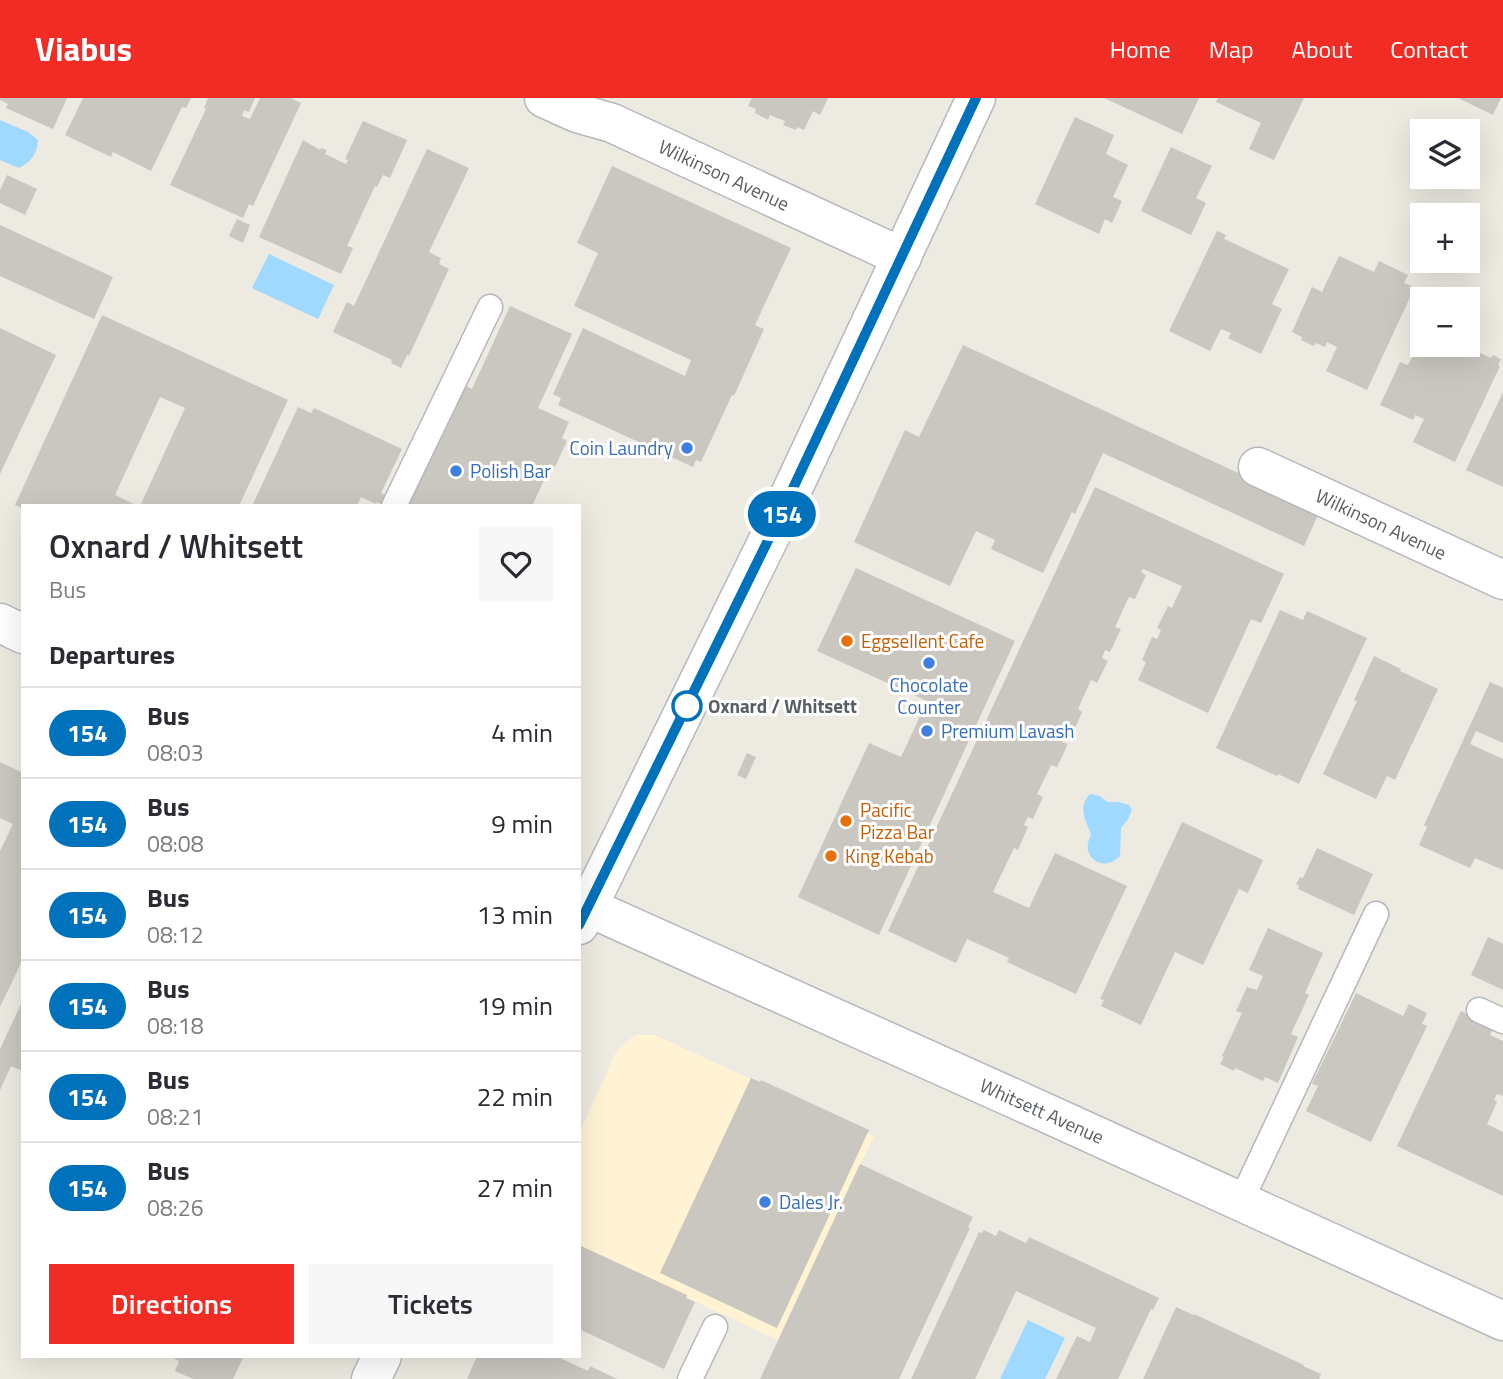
<!DOCTYPE html>
<html lang="en">
<head>
<meta charset="utf-8">
<style>
	body { margin:0; font-family:"Titillium Web",sans-serif; background:#f7f7f7; color:#2b2b33; height:100vh; display:flex; flex-direction:column; font-size:26px; white-space:nowrap }
	* { box-sizing:border-box; margin:0 }
	p { font-size:23px; color:#7c7c81 }
	.icon { flex:none; width:38px; height:38px; fill:none; stroke:currentColor; stroke-width:2; stroke-linecap:round; stroke-linejoin:round }
	.map { position:relative; flex:1; overflow:hidden }
	.details { position:absolute; left:21px; top:406px; width:560px; height:854px; display:flex; flex-direction:column; background:#fff; border-radius:0px; box-shadow:0 7px 28px #0002 }
	.details>* { flex:none }
	.badge { padding:0 14px; border-radius:23px; font-size:24px; line-height:46px }
	.tools { position:absolute; left:1410px; top:21px; display:grid; gap:14px }
	.tools a { display:grid; place-items:center; width:70px; height:70px; border-radius:0px; background:#fff; box-shadow:0 7px 28px #0002; font-size:35px }
	.map>.badge { position:absolute; translate:-50% -50%; box-shadow:0 0 0 4px #fff }
	h2 { padding:0 28px; font-size:26px; line-height:63px }
	.round { display:grid; place-items:center; flex:none; width:74px; height:74px; border-radius:0px; background:#f7f7f7 }
	.headline { display:flex; align-items:center; justify-content:space-between; height:119px; padding:0 28px }
	h1 { font-size:33px; font-weight:600; line-height:52px }
	.action { display:flex; gap:14px; margin-top:auto; padding:14px 28px }
	.action a { flex:1; height:80px; border-radius:0px; background:#f02c24; color:#fff; font-size:28px; font-weight:600; line-height:80px; text-align:center }
	.action a+a { background:#f7f7f7; color:#2b2b33 }
	ul { padding:0; list-style:none }
	li { display:flex; align-items:center; gap:21px; height:91px; padding:0 28px; border-top:2px solid #e1e1e2 }
	li div { flex:1 }
	li b { display:block; font-size:26px }
	li em { font-style:normal }
	li .badge { min-width:77px; font-weight:700; text-align:center }
	header { display:flex; align-items:center; gap:42px; box-sizing:border-box; height:98px; padding:0 35px; background:#f02c24; color:#fff }
	header strong { font-size:33px }
	nav { display:flex; gap:38px; margin-inline-start:auto; font-size:24px }
	.map>svg:first-child { display:block }
	.commercial { fill:#fff3d4 }
	.water { fill:#9fd9ff }
	.building { fill:#cac6c0 }
	.lines { fill:none; stroke-linecap:round; stroke-linejoin:round }
	.lane-casing { stroke:#b4b7bc; stroke-width:27 }
	.street-casing { stroke:#b4b7bc; stroke-width:41 }
	.secondary-casing { stroke:#b4b9be; stroke-width:41 }
	.lane { stroke:#fff; stroke-width:24 }
	.street { stroke:#fff; stroke-width:38 }
	.secondary { stroke:#fff; stroke-width:38 }
	.line-casing { stroke:#fff; stroke-width:16 }
	.line { stroke:#0072bc; stroke-width:10 }
	.shop-dot { fill:#3f7fe0; stroke:#fff; stroke-width:2.5 }
	.food-dot { fill:#e8710a; stroke:#fff; stroke-width:2.5 }
	.stop-dot { fill:#fff; stroke:#0072bc; stroke-width:3.5 }
	.labels { text-anchor:middle; stroke-width:6; stroke-linejoin:round; paint-order:stroke }
	.street-label { font-size:19px; fill:#595e62; stroke:#fff }
	.shop-label { font-size:19px; fill:#366cbe; stroke:#fff; text-anchor:start }
	.food-label { font-size:19px; fill:#c56008; stroke:#fff; text-anchor:start }
	.stop-label { font-size:19px; font-weight:bold; fill:#595e62; stroke:#fff; text-anchor:start }
</style>
</head>
<body>
<header>
<strong>Viabus</strong>
<nav><a>Home</a><a>Map</a><a>About</a><a>Contact</a></nav>
</header>
<div class="map">
<svg width="1503" height="1281" viewBox="0 0 1503 1281">
	<rect width="100%" height="100%" fill="#edeae1"/>
	<path class="commercial" d="M635,937h20l219,101 -96,204 -199,-93v-113l38,-84z"/>
	<path class="water" d="M0,22l28,12 10,8c-1,14 -7,22 -19,28l-19,-8z
		M269,156l65,31 -16,34 -66,-31z
		M1090,696l10,2 7,6h12l10,3 3,5 -4,9 -7,9 -1,28c-18,18 -41,0 -29,-21 -5,-16 -14,-27 -1,-41z
		M1028,1222l37,18 -20,41h-45z"/>
	<path class="building" d="M0,0h67l-14,31 -47,-21 2,-4 -8,-4z
		M83,0h108l-5,10 -4,-1 -31,64 -38,-19 -2,5 -46,-22z
		M208,0h47l-6,14 -5,-2 -2,6 8,3 10,-21h31l10,5 -48,103 -4,-2 -6,14 -73,-33 36,-76 -2,-1z
		M752,0h76l-8,17 -7,-4 -9,19 -7,-3 -1,3 -13,-5 2,-4 -15,-6 -2,5 -13,-7 1,-4 -8,-3z
		M1104,0h95l-17,36z
		M1218,0h86l-30,62 -25,-11 12,-26 -45,-21z
		M1458,0h43l-8,17z
		M1075,19l39,18 -8,19 22,11 -15,32 9,4 -10,22 -7,-4 -6,15 -64,-30z
		M363,23l44,19 -17,38 -7,-3 -6,12 -2,-1 -28,60 6,2 -12,26 -82,-37 44,-97 17,10 1,-2 6,2 -2,4 21,10 2,-4 -3,-1z
		M1171,49l41,19 -16,32 10,5 -15,32 -50,-24z
		M427,51l42,19 -40,84 12,6 -2,6 10,5 -40,87 -2,-1 -6,13 -10,-5 1,-3 -59,-28 14,-30 7,4z
		M612,68l179,82 -36,77 9,4 -30,67 -2,-1 -31,67 -5,-2 -3,7 -135,-62 3,-7 -8,-4 30,-66 102,48 6,-16 -117,-54 24,-53 -21,-10z
		M7,77l30,14 -12,26 -25,-12v-13z
		M237,121l13,6 -7,18 -14,-7z
		M0,127l113,52 -19,42 -94,-43z
		M1217,133l9,4 -2,4 65,30 -17,35 10,5 -21,45 -33,-16 3,-5 -10,-4 -11,22 -41,-20z
		M1339,158l35,16 5,-11 29,14 -4,8 8,3 -3,6 3,1 -45,97 -41,-19 11,-24 -10,-5 -2,5 -9,-4 -2,3 -13,-6 1,-3 -10,-5 20,-45 10,5z
		M510,208l62,28 -34,74 31,14 -7,16 5,3 -12,26 -4,-2 -19,41h-127l57,-122 10,5z
		M102,217l186,85 -49,106h-99l45,-98 -25,-11 -45,98 23,11h-115v3l-8,-4z
		M0,230l56,27 -56,119z
		M1423,236v11h40l28,13 2,-3 8,4 -3,7h2l-45,96 -42,-20 11,-23 -9,-4 -2,5 -33,-15 20,-43 8,3z
		M963,247l357,166 -16,35 -201,-93 -28,61 -3,-2 -29,61 -52,-24 4,-9 -19,-9 -26,55 -96,-44 51,-112 14,7z
		M1503,294v95l-37,-17z
		M298,309l13,6 3,-5 88,41 -21,44 4,2 -4,9 -4,-2 -1,2 -15,-7 -4,9h-105z
		M1095,389l189,87 -23,49 -10,-4 -43,94 -70,-33 8,-18 -4,-2 10,-23 5,2 4,-9 -4,-2 11,-22 4,2 10,-22 -39,-17 -2,3 5,3 -11,24 -6,-2 -14,30 6,2 -11,23 -5,-2 -3,8 6,3 -11,22 -6,-3 -13,29 4,3 -10,23 -5,-3 -5,10 6,2 -11,23 -6,-2 -14,29 6,3 -10,22 -5,-2 -4,8 4,2 -10,23 -4,-2 -21,44 36,16 26,-55 72,33 -51,108 -69,-32 2,-4 -42,-19 -11,24 -68,-32z
		M856,470l159,73 -136,294 -81,-38 71,-154 32,14 26,-56 -110,-50z
		M1280,512l23,10 4,-9 60,27 -68,146 -21,-10 -1,2 -61,-28z
		M1374,558l27,13 -1,2 38,18 -43,91 -8,-4 -11,23 -53,-25 34,-73 -3,-1z
		M1490,584l13,6v55l-27,-12 -6,13 33,15v111l-28,-12 -5,10 -51,-23 8,-18 -3,-2z
		M747,655l9,4 -10,22 -9,-4z
		M0,664l23,11v186l-23,48v-156l13,-27 -13,-6z
		M1182,724l81,38 -15,33 -9,-4 -36,76 -28,-13 -34,73 -40,-19 3,-6 -4,-1z
		M1317,750l56,26 -19,41 -56,-26 1,-3 -3,-2 4,-7 3,1z
		M1268,830l55,25 -18,40 4,2 -18,39 7,3 -20,46 -13,-6 -2,4 -28,-13 -1,3 -14,-7 4,-7 -2,-1 20,-43 -6,-2 11,-24 10,3 6,-14 -14,-6z
		M1488,839l15,7v46l-32,-15z
		M1356,895l47,23 6,-12 18,9 -5,11 5,2 -56,116 -65,-31 12,-25 -6,-2z
		M23,902v71l-12,-5 -11,24v-41z
		M1461,913l33,16 -4,8 13,6v55l-6,-2 -3,6 3,2 -10,22 16,8v64l-106,-50z
		M751,980l9,4 1,-2 108,50 -92,198 -117,-55z
		M860,1066l113,53 -5,10 2,1 -71,151h-139z
		M984,1132l12,6 3,-6 27,13 3,-6 130,61 -6,12 -2,-1 -33,70h-62l21,-43 13,6 6,-14 -80,-37 -41,88h-64l68,-147 3,1z
		M579,1147l108,50 -1,3 9,4 -31,67 -85,-40z
		M1176,1209l17,8 1,-1 110,51 -1,1 18,8 -2,5h-176z
		M169,1258h75l-11,23h-40l-18,-8 4,-10z
		M477,1258h79l32,15 2,-5 27,13h-150z"/>
	<g class="lines">
		<defs>
			<path id="lane" d="M394,408l96,-199
				M1479,912l24,11
				M1241,1103l135,-287
				M690,1281l25,-52"/>
			<path id="street" d="M544,0l33,15 35,10 290,134
				M1258,369l245,113"/>
			<path id="secondary" d="M0,525l23,11
				M579,805l465,209 459,209
				M579,827l201,-409 196,-418
				M371,1281l11,-23"/>
		</defs>
		<use href="#lane" class="lane-casing"/>
		<use href="#street" class="street-casing"/>
		<use href="#secondary" class="secondary-casing"/>
		<use href="#lane" class="lane"/>
		<use href="#street" class="street"/>
		<use href="#secondary" class="secondary"/>
	</g>
	<g class="lines">
		<defs>
			<path id="line" d="M579,827l201,-409 196,-418"/>
		</defs>
		<use href="#line" class="line-casing"/>
		<use href="#line" class="line"/>
	</g>
	<g class="shop-dot">
		<circle cx="687" cy="350" r="7"/>
		<circle cx="456" cy="373" r="7"/>
		<circle cx="929" cy="565" r="7"/>
		<circle cx="927" cy="633" r="7"/>
		<circle cx="765" cy="1104" r="7"/>
	</g>
	<g class="food-dot">
		<circle cx="847" cy="543" r="7"/>
		<circle cx="846" cy="723" r="7"/>
		<circle cx="831" cy="758" r="7"/>
	</g>
	<circle class="stop-dot" cx="687" cy="608" r="14"/>
	<g class="labels">
		<g class="street-label">
			<text transform="translate(724 77) rotate(25)" y="7">Wilkinson Avenue</text>
			<text transform="translate(1381 426) rotate(25)" y="7">Wilkinson Avenue</text>
			<text transform="translate(1042 1013) rotate(24)" y="7">Whitsett Avenue</text>
		</g>
		<g class="shop-label">
			<text x="673" y="357" text-anchor="end">Coin Laundry</text>
			<text x="470" y="380">Polish Bar</text>
			<text x="929" y="594" text-anchor="middle">Chocolate<tspan x="929" dy="22">Counter</tspan></text>
			<text x="941" y="640">Premium Lavash</text>
			<text x="779" y="1111">Dales Jr.</text>
		</g>
		<g class="food-label">
			<text x="861" y="550">Eggsellent Cafe</text>
			<text x="860" y="719">Pacific<tspan x="860" dy="22">Pizza Bar</tspan></text>
			<text x="845" y="765">King Kebab</text>
		</g>
		<g class="stop-label">
			<text x="708" y="615">Oxnard / Whitsett</text>
		</g>
	</g>
</svg>
<div class="tools">
<a><svg class="icon" aria-label="layers" viewBox="0 0 24 24"><path d="M12 4l9 5-9 5-9-5zM3 14l9 5 9-5"/></svg></a>
<a>+</a>
<a>−</a>
</div>
<b class="badge" style="left:782px;top:416px;background:#0072bc;color:#fff">154</b>
<section class="details">
<div class="headline"><div><h1>Oxnard / Whitsett</h1><p>Bus</p></div><a class="round"><svg class="icon" aria-label="heart" viewBox="0 0 24 24"><path d="M12 20l-8-8c-3-5 5-10 8-4 3-6 11-1 8 4z"/></svg></a></div>
<h2>Departures</h2>
<ul>
<li><span class="badge" style="background:#0072bc;color:#fff">154</span><div><b>Bus</b><p>08:03</p></div><em>4 min</em></li>
<li><span class="badge" style="background:#0072bc;color:#fff">154</span><div><b>Bus</b><p>08:08</p></div><em>9 min</em></li>
<li><span class="badge" style="background:#0072bc;color:#fff">154</span><div><b>Bus</b><p>08:12</p></div><em>13 min</em></li>
<li><span class="badge" style="background:#0072bc;color:#fff">154</span><div><b>Bus</b><p>08:18</p></div><em>19 min</em></li>
<li><span class="badge" style="background:#0072bc;color:#fff">154</span><div><b>Bus</b><p>08:21</p></div><em>22 min</em></li>
<li><span class="badge" style="background:#0072bc;color:#fff">154</span><div><b>Bus</b><p>08:26</p></div><em>27 min</em></li>
</ul>
<div class="action"><a>Directions</a><a>Tickets</a></div>
</section>
</div>
</body>
</html>
